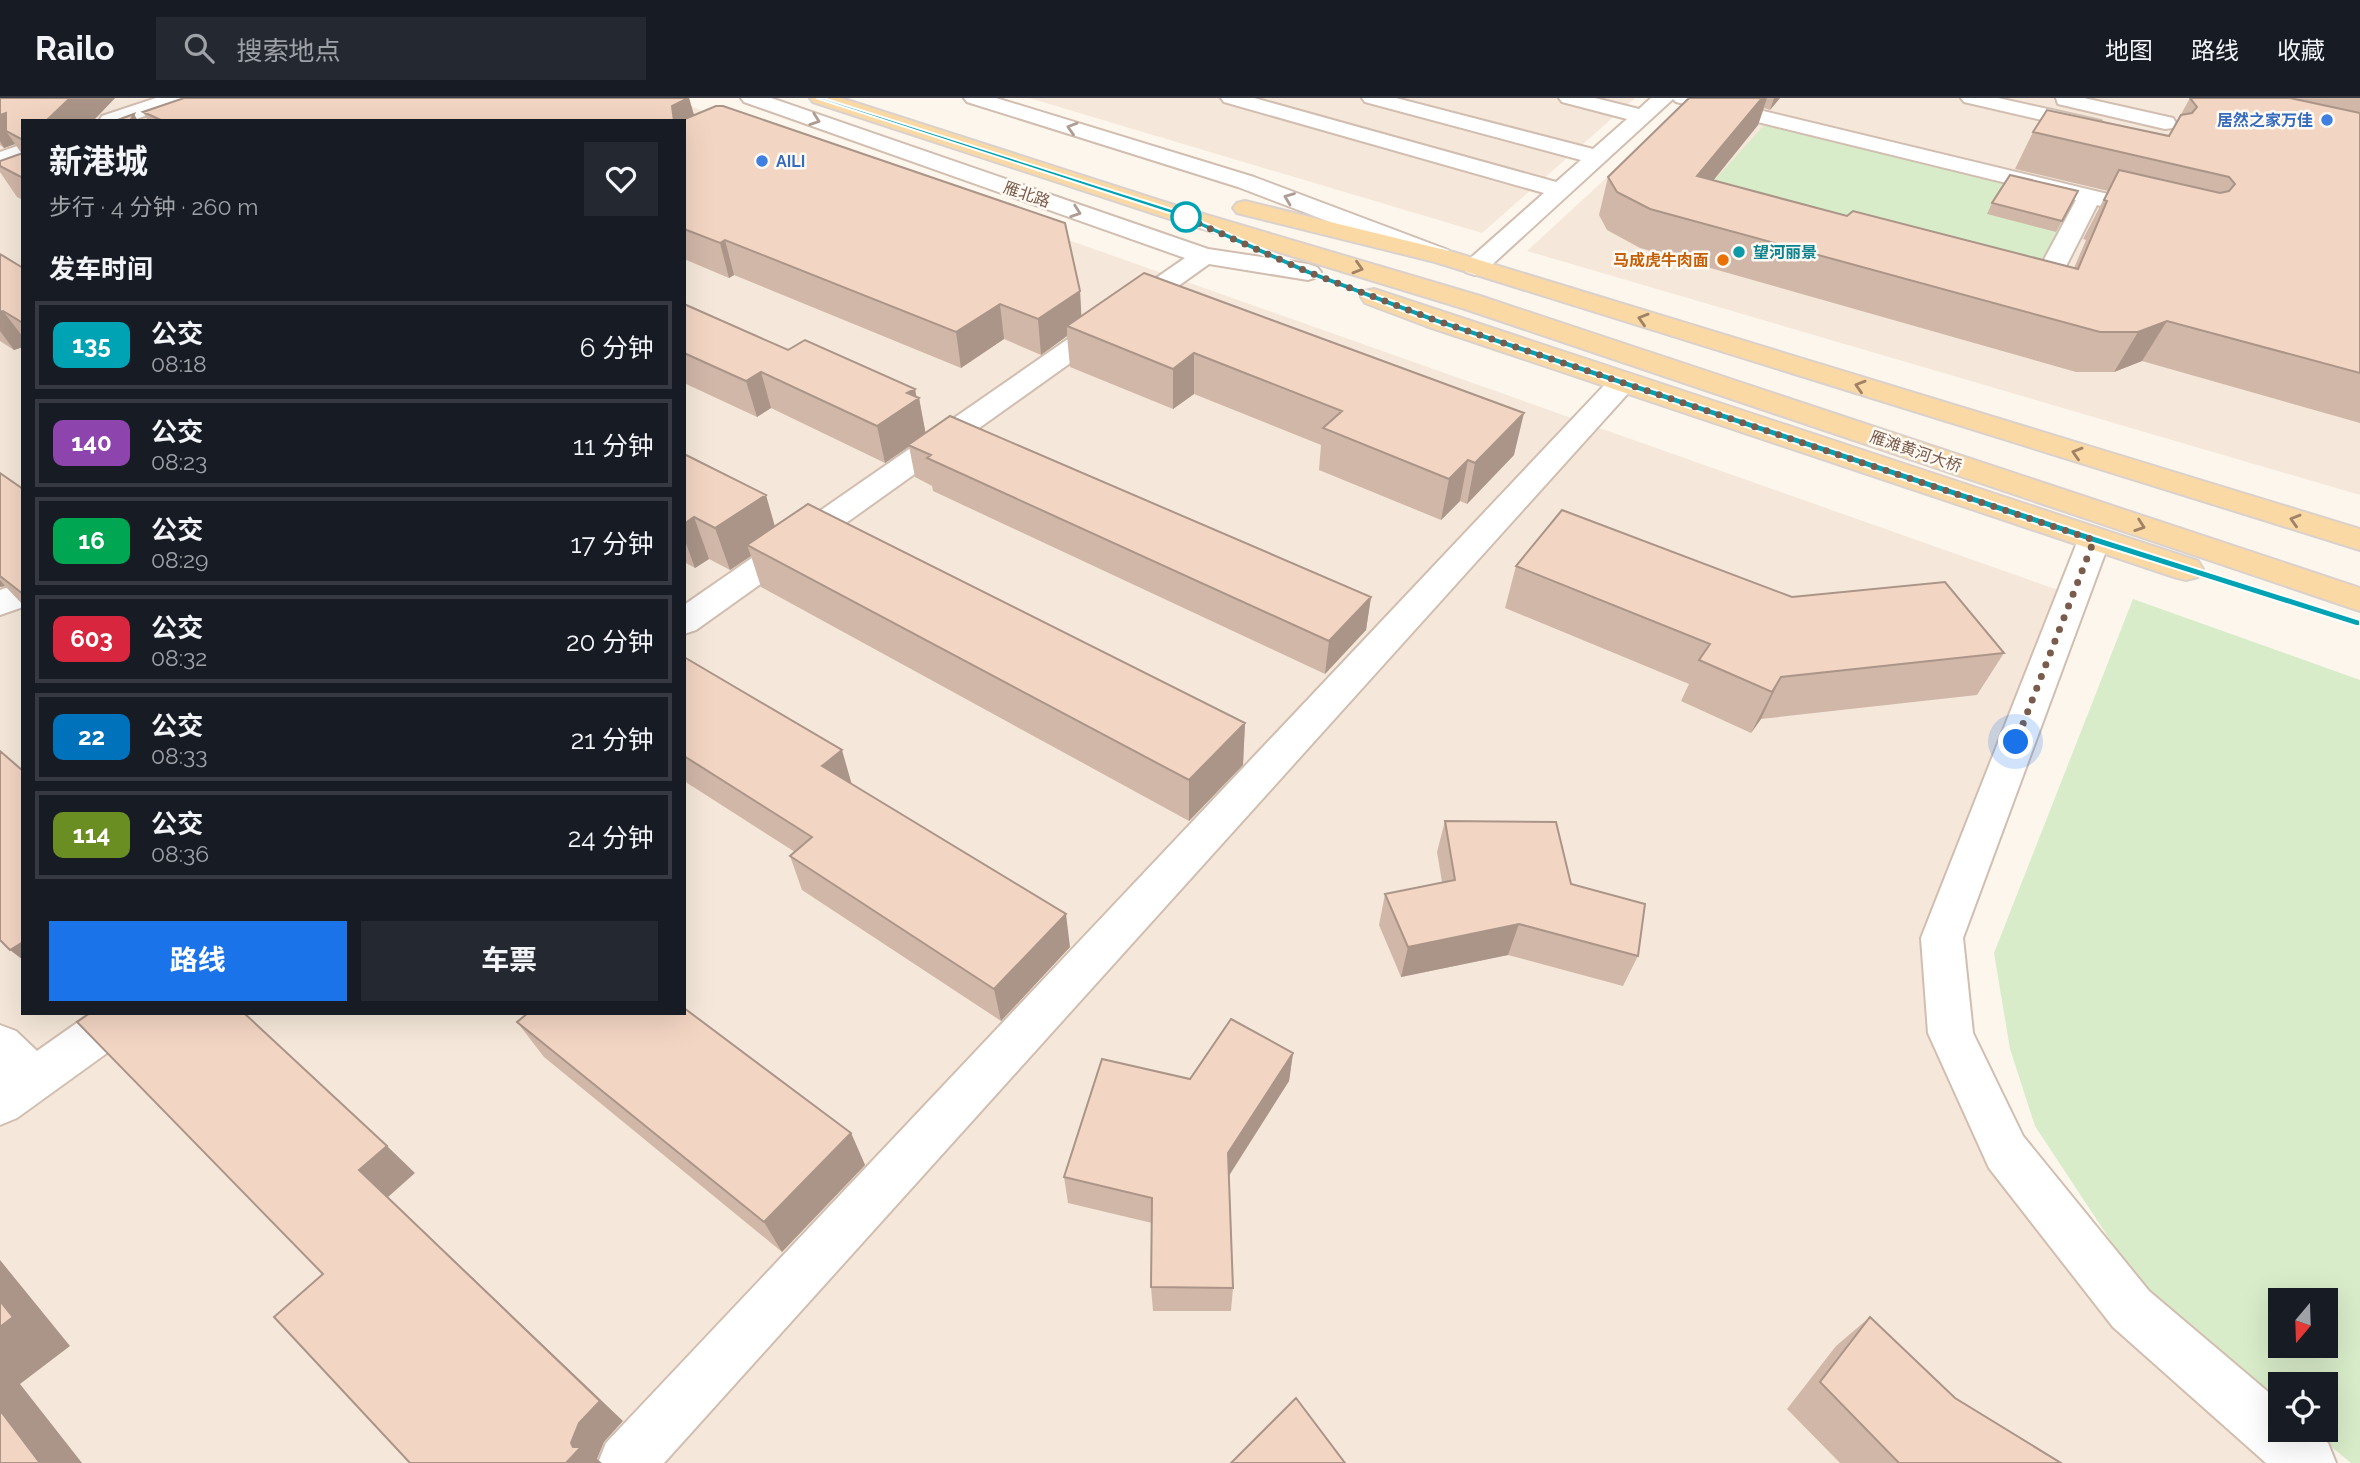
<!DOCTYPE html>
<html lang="zh">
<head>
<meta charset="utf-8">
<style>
	body { margin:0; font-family:Raleway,"Noto Sans SC",sans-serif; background:#242831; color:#f1f3f6; height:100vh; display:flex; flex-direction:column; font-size:26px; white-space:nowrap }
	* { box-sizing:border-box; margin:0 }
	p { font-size:23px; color:#9ea1a6 }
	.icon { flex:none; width:38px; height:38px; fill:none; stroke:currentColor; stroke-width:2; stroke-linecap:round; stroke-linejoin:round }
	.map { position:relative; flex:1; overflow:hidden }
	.drawer { position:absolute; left:21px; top:21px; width:665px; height:896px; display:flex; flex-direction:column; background:#171b24; border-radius:0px; box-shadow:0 7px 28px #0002 }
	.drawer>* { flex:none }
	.badge { padding:0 14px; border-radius:10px; font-size:24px; line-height:46px }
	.needle { width:46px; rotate:199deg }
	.fabs { position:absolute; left:2268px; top:1190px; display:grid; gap:14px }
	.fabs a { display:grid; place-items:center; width:70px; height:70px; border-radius:0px; background:#171b24; box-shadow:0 7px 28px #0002; font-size:35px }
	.you { position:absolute; width:35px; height:35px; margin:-18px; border:5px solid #fff; border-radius:50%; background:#1a73e8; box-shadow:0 0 0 10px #1a73e833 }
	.map>.badge { position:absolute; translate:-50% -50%; box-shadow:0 0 0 4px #fff }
	h2 { padding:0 28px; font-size:26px; line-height:63px }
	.round { display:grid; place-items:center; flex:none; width:74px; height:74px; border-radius:0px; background:#242831 }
	.summary { display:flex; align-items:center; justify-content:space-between; height:119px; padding:0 28px }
	h1 { font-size:33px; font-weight:700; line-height:52px }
	.cta { display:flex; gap:14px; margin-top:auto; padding:14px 28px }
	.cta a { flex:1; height:80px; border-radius:0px; background:#1a73e8; color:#fff; font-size:28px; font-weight:700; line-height:80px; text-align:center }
	.cta a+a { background:#242831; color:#f1f3f6 }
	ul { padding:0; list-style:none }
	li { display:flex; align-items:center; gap:21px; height:88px; margin:0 14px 10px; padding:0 14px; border:4px solid #363941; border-radius:0px }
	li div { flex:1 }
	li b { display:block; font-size:26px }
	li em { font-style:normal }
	li .badge { min-width:77px; font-weight:700; text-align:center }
	header { display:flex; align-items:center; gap:42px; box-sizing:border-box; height:98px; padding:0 35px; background:#171b24; border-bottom:2px solid #363941 }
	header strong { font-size:33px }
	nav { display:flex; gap:38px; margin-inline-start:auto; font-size:24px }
	.search { width:490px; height:63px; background:#242831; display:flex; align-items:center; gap:18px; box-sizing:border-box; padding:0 24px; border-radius:0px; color:#9ea1a6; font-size:26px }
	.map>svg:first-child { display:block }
	.residential { fill:#f5e8da; fill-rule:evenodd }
	.green { fill:#d8ecc9; fill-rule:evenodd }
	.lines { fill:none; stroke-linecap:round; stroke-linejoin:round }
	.minor-casing { stroke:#d1beb0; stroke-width:4 }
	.major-casing { stroke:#dad1cd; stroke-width:4 }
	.minor { fill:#fff; fill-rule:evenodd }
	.major { fill:#fbd9a5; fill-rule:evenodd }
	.wall { fill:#d1b7a8 }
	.shaded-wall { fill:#aa9588 }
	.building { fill:#f3d5c3; stroke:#aa9588; stroke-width:2 }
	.oneway { stroke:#af9d94 }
	.oneway2 { stroke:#a18267 }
	.line { fill:#00a3b4; stroke:#fff; stroke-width:2 }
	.walk { stroke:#7a5c4d; stroke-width:7; stroke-dasharray:0 12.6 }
	.shop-dot { fill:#3f7fe0; stroke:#fffaf3; stroke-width:2.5 }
	.stop-dot { fill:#fff; stroke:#00a3b4; stroke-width:3.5 }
	.culture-dot { fill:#0f9aa8; stroke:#fffaf3; stroke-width:2.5 }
	.food-dot { fill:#e8710a; stroke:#fffaf3; stroke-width:2.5 }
	.labels { text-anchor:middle; stroke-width:5; stroke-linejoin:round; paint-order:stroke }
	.far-shop-label { font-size:16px; font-weight:bold; fill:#366cbe; stroke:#fffaf3; text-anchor:end }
	.far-street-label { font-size:16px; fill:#7a5c4d; stroke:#fffaf3 }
	.far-culture-label { font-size:16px; font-weight:bold; fill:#0d838f; stroke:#fffaf3; text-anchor:start }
	.far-food-label { font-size:16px; font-weight:bold; fill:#c56008; stroke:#fffaf3; text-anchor:end }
</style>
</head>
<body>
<header>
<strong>Railo</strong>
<div class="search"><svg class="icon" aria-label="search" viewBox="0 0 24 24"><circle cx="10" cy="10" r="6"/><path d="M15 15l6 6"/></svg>搜索地点</div>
<nav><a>地图</a><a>路线</a><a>收藏</a></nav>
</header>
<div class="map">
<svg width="2360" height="1365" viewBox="0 0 2360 1365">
	<rect width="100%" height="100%" fill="#fdf6ec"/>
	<path class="residential" d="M0,0h667l1405,497 -130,343 64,214 302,311h-2308zM23,23h661v892h-661z
		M1029,0h606l-153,135z
		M1693,0h517l150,55v342l-833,-244z"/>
	<path class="green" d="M1768,23l309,78 -45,80 -325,-91z
		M2133,501l227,81v783h-9l-40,-33h15v-46h-46v20l-137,-114 -108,-164 -25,-77 -16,-96zM2280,1202h46v46h-46z"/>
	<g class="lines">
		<defs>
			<path id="minor" d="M156,0h30l-3,4 -52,19h-32l3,-5z
				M741,0h30l437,151 100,15 9,3 4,5 -4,5 -9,3 -99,-16 -513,366 -12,4v-29l501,-347 -441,-156z
				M964,0h32l258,79 194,73 3,5 -3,5 -9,2 -9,-2 -192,-73 -271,-85z
				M1221,0h33l302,84 25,-22 -216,-58 -3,-4h34l197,51 34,-30 -65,-17 -3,-4h36l44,11 12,-11h58l453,109 4,5 -4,5 -8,2 -57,-14 -39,77 -4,5 -9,3 -9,-3 -4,-5 44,-82 -400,-98 -3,-3 -189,173 -9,3 -9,-3 -4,-5 4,-5 78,-69 -320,-91z
				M1961,0h37l103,23 3,5 -3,5 -8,1 -129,-30z
				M2056,0h28l89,20 3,5 -3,5 -8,1 -107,-25z
				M23,46v15l-23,7v-14z
				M1622,277l10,2 4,6 -4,6 -968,1074h-66l8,-20 1006,-1066z
				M2094,432l11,3 5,7 -147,398 10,95 50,103 126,155 131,111v28h32l16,13 8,20h-70l-153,-136 -124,-159 -61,-135 -7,-95 157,-398 5,-7z
				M23,484v25l-23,8v-25z
				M91,915h58l-6,14 -126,91 -17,7v-100l16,6 21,20z"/>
			<path id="major" d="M810,0h31l342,110 297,88 880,292v23l-898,-303 -295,-90 -354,-116z
				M1245,103l208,51 907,277v21l-925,-288 -198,-49 -4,-5 4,-5z
				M1374,191l824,272 5,8 -5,8 -12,3 -12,-3 -748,-251 -61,-23 -4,-6 4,-6z"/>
		</defs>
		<use href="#minor" class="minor-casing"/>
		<use href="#major" class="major-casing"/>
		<use href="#minor" class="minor"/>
		<use href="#major" class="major"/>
	</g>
	<path class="wall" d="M0,0h115l-22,23h-70v79l-6,-3 -17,-25v-11l22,-7 -7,-10 -11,4 -4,-3z
		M689,0l5,17 386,176 1,25 433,139 -47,49 -7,-3 -19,19 -122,-50 2,-25 -127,-51 -21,15 -103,-42 -3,-31 -26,19 -37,-16 -43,29 -227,-93 -5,3 -45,-19v-138h-536l-5,-9z
		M1689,0h91l-10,12 -6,-2 -6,17 -45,56 134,35 227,52 12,-28 -3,-1 25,-48 -93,-22 18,-37 136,4 21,-38h170v325l-218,-62 -28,11h-38l-436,-124 -33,-18 -8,-15 9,-38z
		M2078,93l-22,41 -69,-18 5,-11z
		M0,156l23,14v79l-9,3 -14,-9z
		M684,206l104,46 127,39 1,8 3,1 6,35 446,164 -5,33 -41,44 -392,-183 -1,-5 -17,-9 -6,-31 -24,17 -114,-55 -14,9 -73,-34z
		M684,356l91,72 470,197 -2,42 -54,56 -428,-234 -10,-31 -21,14 -21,-11 -14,9 -11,-6z
		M0,375l23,16v116l-18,-19 -5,1z
		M1516,468l276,31 212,56 -27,42 -216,24 -10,14 -70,-32 8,-17 -184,-76z
		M684,559l167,127 219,163 -69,74 -199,-131 -12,-34 5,-4 -111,-71z
		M1445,723l126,63 67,72 -15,30 -115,-31 -107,22 -22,-52 6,-31 57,-12 -5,-30z
		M517,924l334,111 14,32 -83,87 -238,-195z
		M1293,955l-4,28 -60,95 4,112 -2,23h-78l-2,-24 1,-64 -84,-20 -4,-26 126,-98z
		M1870,1219l85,81 106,65h-221l-53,-54 49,-63z"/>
	<path class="shaded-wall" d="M70,0h45l-22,23h-47z
		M688,0h1l9,31 -14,-8h-10l-2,-15z
		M1762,0h5l-9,27 -72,89 11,-38z
		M1774,0h6l-10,12z
		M6,15v18l9,13 -11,4 -4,-7v-26z
		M134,16l4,7h-8z
		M725,142l9,35 -5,3 -9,-35z
		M1080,193l2,35h-15v10l-26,19 -3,-36z
		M1000,206l4,35 -43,29 -5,-36z
		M3,213l20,26v10l-9,3 -14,-19v-19z
		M2167,223l-25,40 -28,11 24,-40z
		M1194,255v41l-21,15v-40z
		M761,274l10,36 -14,9 -11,-36z
		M915,291l2,11 2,-2 7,37 -41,28 -8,-37 30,-33z
		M1524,315l-10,42 -47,49 8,-41z
		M1468,362l-8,41 -19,19 8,-41z
		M766,397l12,42 -31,8 4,11 -21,14 -15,-42z
		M694,419l15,42 -14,9 -11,-30v-14z
		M0,482l5,6 -5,1z
		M1371,499l-5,33 -41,44 4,-33z
		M1781,579l-20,42 -10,14 21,-41z
		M1245,625l-2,42 -54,56v-41z
		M842,652l10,35 -30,-19z
		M1066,816l4,33 -69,74 -7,-32z
		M1519,826l-11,31 -107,22 7,-30z
		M23,844v18l-13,-10z
		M1293,955l-4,28 -63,99 2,-27z
		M851,1035l14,32 -83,87 -18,-30z
		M387,1048l28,27 -27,24 235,224 -19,21 -7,17 5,4h-36l7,-16 -2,-4 8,-20 -220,-253z
		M0,1162l70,86 -50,38 62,79h-42l-40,-53z"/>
	<path class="building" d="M0,0h70l-24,23h-23v19l-17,-9v-18l-6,2z
		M184,0h504l-16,8 2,15h-511l-20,-9z
		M1689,0h73l-65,78 150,40 6,-5 225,58 29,-68 -3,-1 15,-30 101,23 9,-2 6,-7 -6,-7 -196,-45 14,-22 122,26 12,-21 11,-2 5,-6 -7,-9h100l70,15v260l-193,-52 -29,11h-38l-450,-123 -33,-17 -9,-15z
		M716,8h7l342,117 15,68 -42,28 -38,-15 -44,28 -231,-92 -5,3 -36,-14v-108h-4z
		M134,16l-4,7h-15z
		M23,55v25l-23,-12v-5z
		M2010,77l68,16 -16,30 -70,-18z
		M0,156l23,14v55l-20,-12 -3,1z
		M1144,175l380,140 -49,50 -7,-3 -19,19 -126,-51 19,-17 -148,-58 -21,16 -106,-43z
		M684,206l104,46 17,-10 110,49 -8,4 12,5 -42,28 -116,-54 -15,9 -62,-28z
		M950,318l421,181 -42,44 -402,-183 4,-3 -23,-10z
		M684,356l82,41 -51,33 -21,-11 -10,7z
		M0,375l23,16v105l-23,-18z
		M808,406l437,219 -56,57 -442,-235z
		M1562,412l230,87 153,-15 59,71 -223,24 -9,15 -73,-32 11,-16 -194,-78z
		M684,559l158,93 -20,16 244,148 -72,75 -204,-133 22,-19 -128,-81z
		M0,653l23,20v171l-13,8 -10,-10z
		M1445,723l111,1 15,62 74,20 -7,52 -119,-32 -111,23 -23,-53 70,-14z
		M684,910l167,125 -87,89 -247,-200 11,-9h156z
		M90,915h154l143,133 -28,24 241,231 -21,22 -8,20 2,4h8l-15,16h-156l-136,-146 49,-43 -246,-252z
		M1231,921l62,34 -65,100 5,135 -82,-1 1,-89 -88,-21 38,-118 88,20z
		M0,1203l13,16 -13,10z
		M1870,1219l85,81 106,65h-162l-79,-81z
		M1296,1300l49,65h-114z
		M0,1312l40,53h-40z"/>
	<defs><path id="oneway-chevron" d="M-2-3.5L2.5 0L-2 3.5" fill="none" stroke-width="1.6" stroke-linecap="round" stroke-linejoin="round" transform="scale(1.75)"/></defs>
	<g class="oneway">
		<use href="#oneway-chevron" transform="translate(815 22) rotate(19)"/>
		<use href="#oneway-chevron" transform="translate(1072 30) rotate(-163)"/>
		<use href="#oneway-chevron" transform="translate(1289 100) rotate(-159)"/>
		<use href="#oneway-chevron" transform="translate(1076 114) rotate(19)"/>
	</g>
	<g class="oneway2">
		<use href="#oneway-chevron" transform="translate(1358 170) rotate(17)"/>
		<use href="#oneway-chevron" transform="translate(1643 221) rotate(-163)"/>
		<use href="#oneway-chevron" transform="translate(1860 288) rotate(-163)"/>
		<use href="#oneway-chevron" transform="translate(2077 355) rotate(-163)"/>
		<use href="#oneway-chevron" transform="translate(2295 422) rotate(-163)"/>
		<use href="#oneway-chevron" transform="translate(2140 428) rotate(19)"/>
	</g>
	<path class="line" d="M816,0h7l355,113 133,59 127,48 660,219 262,83v6h-4l-266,-84 -659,-220 -126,-48 -133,-60z"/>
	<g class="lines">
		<path class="walk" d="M1186,119l-11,-4 133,59 127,48 659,220 -78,202"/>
	</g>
	<g class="shop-dot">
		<circle cx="2327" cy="22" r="7"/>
		<circle cx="762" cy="63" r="7"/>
	</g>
	<circle class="stop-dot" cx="1186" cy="119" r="14"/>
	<circle class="culture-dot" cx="1739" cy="154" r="7"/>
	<circle class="food-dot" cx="1723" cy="162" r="7"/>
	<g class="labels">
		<g class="far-shop-label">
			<text x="2313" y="28">居然之家万佳</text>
			<text x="776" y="69" text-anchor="start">AILI</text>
		</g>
		<g class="far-street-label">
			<text transform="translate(1027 96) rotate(19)" y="6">雁北路</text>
			<text transform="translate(1916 353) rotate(19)" y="6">雁滩黄河大桥</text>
		</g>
		<g class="far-culture-label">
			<text x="1753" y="160">望河丽景</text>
		</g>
		<g class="far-food-label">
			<text x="1709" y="168">马成虎牛肉面</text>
		</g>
	</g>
</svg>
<div class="fabs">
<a><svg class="needle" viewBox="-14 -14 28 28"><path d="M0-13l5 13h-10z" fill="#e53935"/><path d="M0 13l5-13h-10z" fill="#9ea1a6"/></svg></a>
<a><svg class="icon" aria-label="locate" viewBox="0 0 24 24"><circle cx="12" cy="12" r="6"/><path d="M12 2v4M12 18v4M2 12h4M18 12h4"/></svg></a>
</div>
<div class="you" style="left:2016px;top:644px"></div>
<section class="drawer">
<div class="summary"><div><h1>新港城</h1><p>步行 · 4 分钟 · 260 m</p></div><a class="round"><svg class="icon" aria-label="heart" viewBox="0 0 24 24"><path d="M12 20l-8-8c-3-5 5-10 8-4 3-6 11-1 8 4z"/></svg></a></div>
<h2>发车时间</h2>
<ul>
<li><span class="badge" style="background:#00a3b4;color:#fff">135</span><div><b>公交</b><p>08:18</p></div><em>6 分钟</em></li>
<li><span class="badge" style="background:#8e44ad;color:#fff">140</span><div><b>公交</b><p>08:23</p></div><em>11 分钟</em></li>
<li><span class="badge" style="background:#00a651;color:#fff">16</span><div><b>公交</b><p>08:29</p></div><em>17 分钟</em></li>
<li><span class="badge" style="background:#d7263d;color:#fff">603</span><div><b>公交</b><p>08:32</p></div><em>20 分钟</em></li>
<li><span class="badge" style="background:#0072bc;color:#fff">22</span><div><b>公交</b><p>08:33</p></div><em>21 分钟</em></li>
<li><span class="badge" style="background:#6b8e23;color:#fff">114</span><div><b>公交</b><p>08:36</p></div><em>24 分钟</em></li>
</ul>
<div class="cta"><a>路线</a><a>车票</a></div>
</section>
</div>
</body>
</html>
